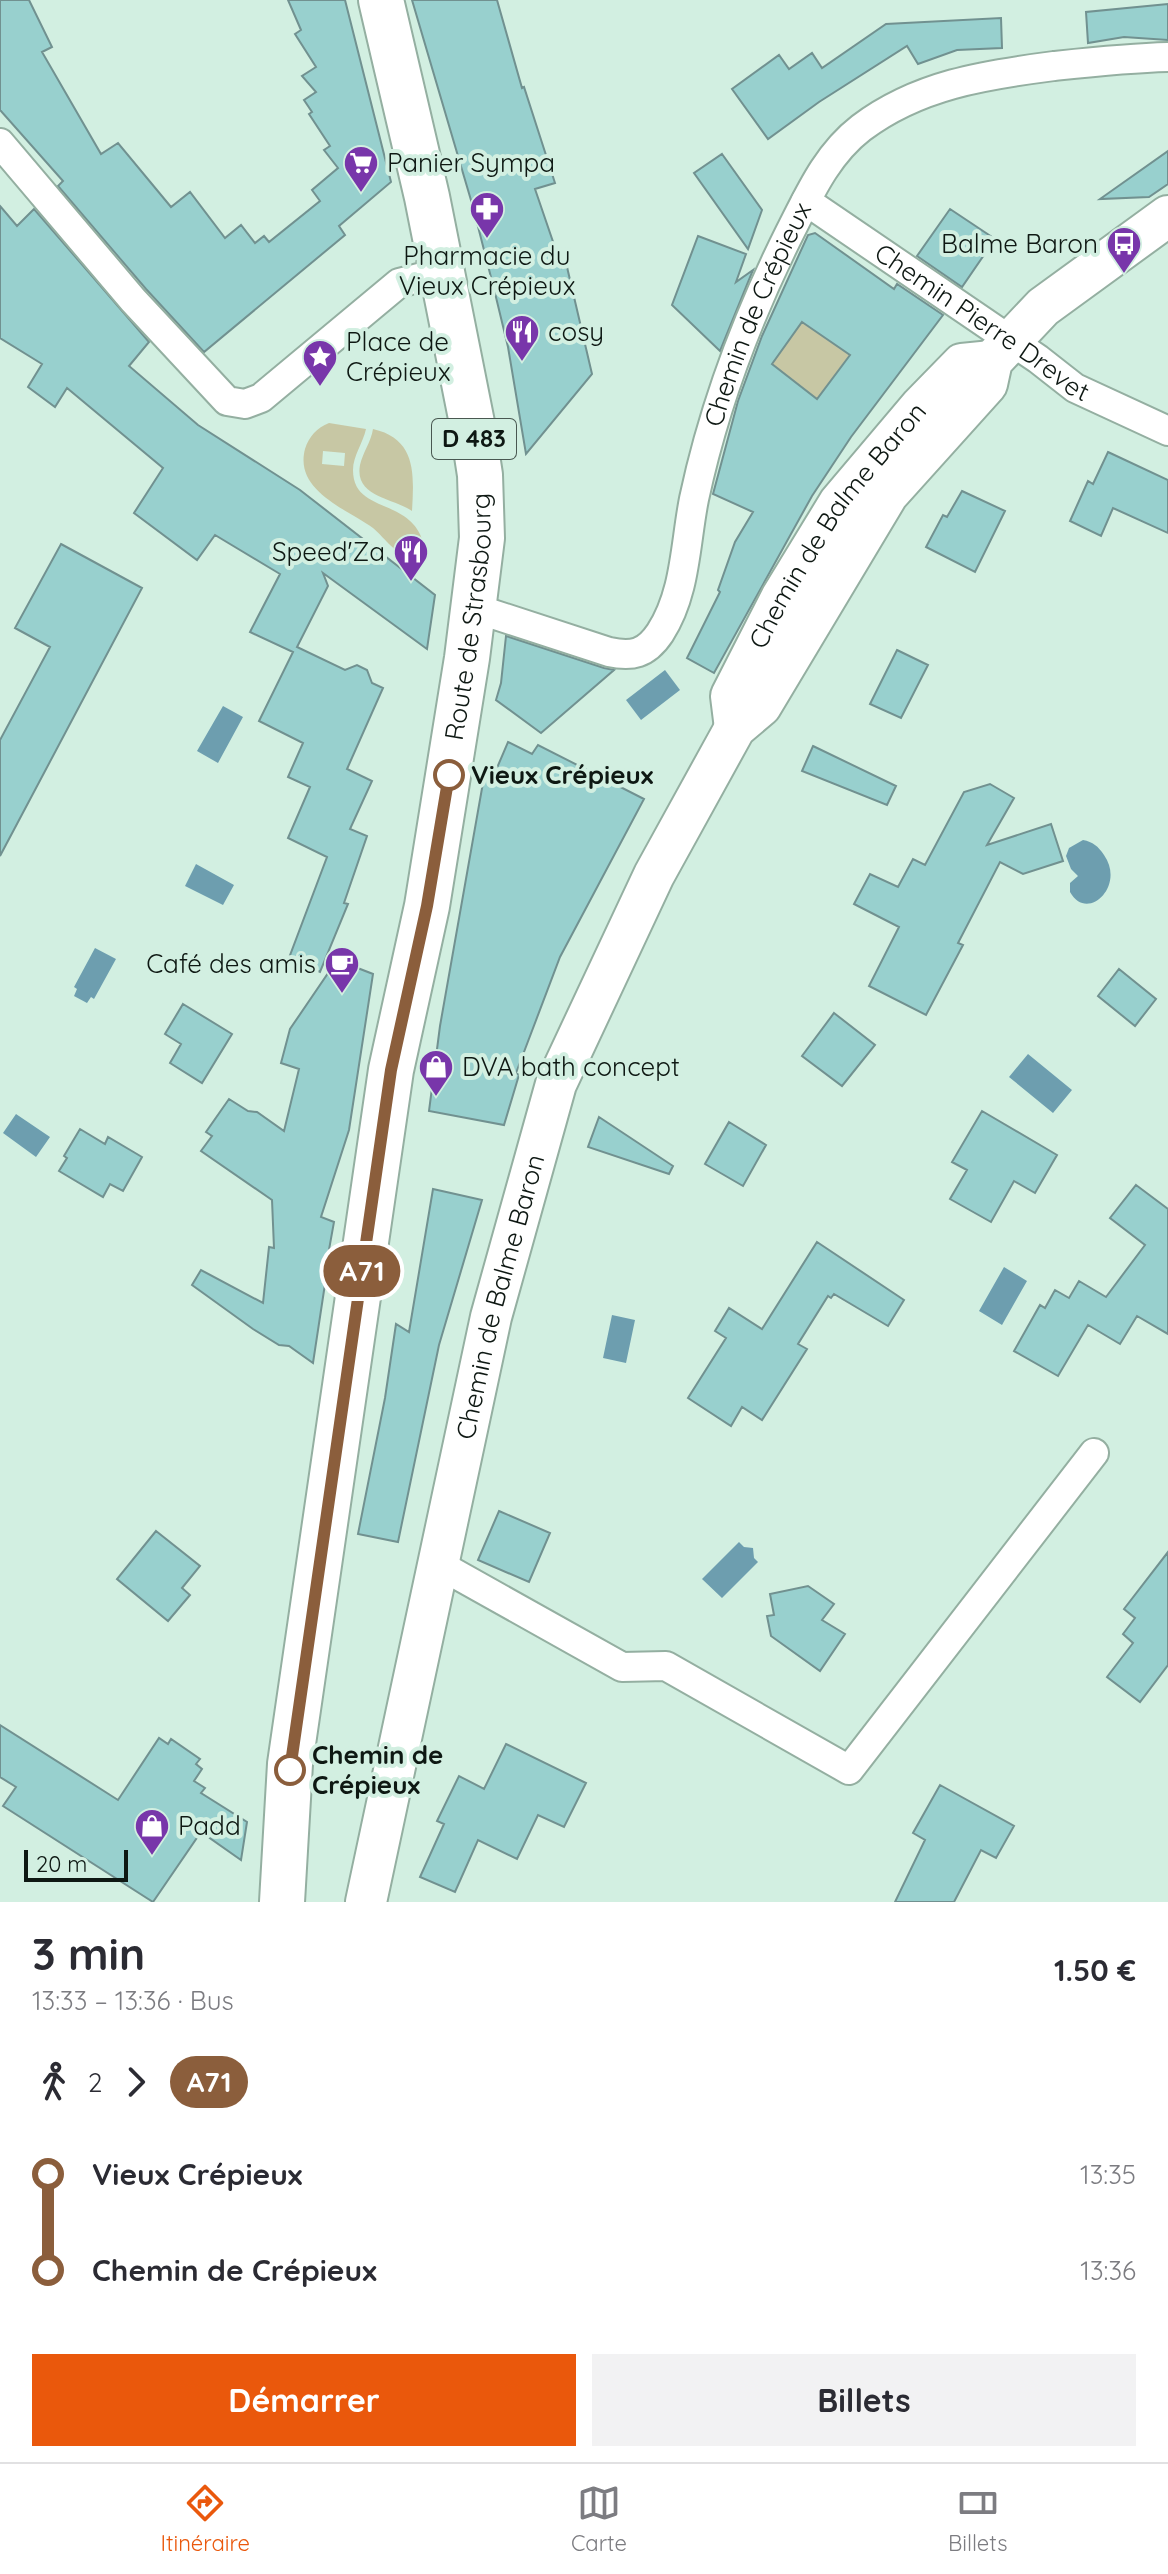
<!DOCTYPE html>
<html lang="fr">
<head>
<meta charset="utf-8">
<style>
	body { margin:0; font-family:Quicksand,sans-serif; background:#f2f2f3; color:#2b2b33; height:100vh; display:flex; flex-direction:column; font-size:30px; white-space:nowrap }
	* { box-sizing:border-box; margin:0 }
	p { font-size:26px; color:#7c7c81 }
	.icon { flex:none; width:44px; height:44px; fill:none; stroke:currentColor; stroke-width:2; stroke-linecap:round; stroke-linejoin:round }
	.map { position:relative; height:1902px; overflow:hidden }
	.side { display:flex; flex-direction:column; background:#fff; flex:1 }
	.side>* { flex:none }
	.badge { padding:0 16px; border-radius:26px; font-size:28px; line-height:52px }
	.scale { position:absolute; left:24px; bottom:20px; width:104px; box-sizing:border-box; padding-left:8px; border:4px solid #0e1813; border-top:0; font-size:22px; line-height:28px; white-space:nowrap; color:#0e1813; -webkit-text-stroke:6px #d2efe1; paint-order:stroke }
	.map>.badge { position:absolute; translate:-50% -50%; box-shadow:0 0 0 4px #fff }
	.legs { display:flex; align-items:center; gap:12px; height:88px; padding:0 32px; font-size:26px }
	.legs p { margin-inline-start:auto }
	.summary { display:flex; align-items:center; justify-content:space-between; height:136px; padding:0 32px }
	h1 { font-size:44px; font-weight:700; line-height:60px }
	.button { display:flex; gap:16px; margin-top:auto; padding:16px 32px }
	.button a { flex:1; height:92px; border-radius:0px; background:#ea580c; color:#fff; font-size:32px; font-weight:700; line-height:92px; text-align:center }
	.button a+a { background:#f2f2f3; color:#2b2b33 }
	ul { padding:0 32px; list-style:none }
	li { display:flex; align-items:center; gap:28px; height:96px; font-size:30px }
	li i { display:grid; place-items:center; width:12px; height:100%; margin:0 10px; background:currentColor }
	li i::after { content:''; width:20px; height:20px; margin:-10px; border:6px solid; border-radius:50%; background:#fff }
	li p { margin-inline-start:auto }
	li:first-child i { background:linear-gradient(#0000 50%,currentColor 0) }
	li:last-child i { background:linear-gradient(currentColor 50%,#0000 0) }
	.dock { display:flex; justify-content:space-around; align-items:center; height:112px; border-top:2px solid #e1e1e2; background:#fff; font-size:22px; color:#7c7c81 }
	.dock a { display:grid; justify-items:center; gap:4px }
	.dock .active { color:#ea580c }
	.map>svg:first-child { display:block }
	.green { fill:#c7c7a4; fill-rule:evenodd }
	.water { fill:#6d9eaf }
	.building { fill:#98d0ce; stroke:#719190; stroke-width:2; fill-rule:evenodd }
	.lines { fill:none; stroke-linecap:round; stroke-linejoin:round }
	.street-casing { stroke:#94afa1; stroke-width:32 }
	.secondary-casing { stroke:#94afa1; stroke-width:44 }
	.primary-casing { stroke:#94afa1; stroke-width:48 }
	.street { stroke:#fff; stroke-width:28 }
	.secondary { stroke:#fff; stroke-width:40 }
	.primary { stroke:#fff; stroke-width:44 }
	.line-1-casing { stroke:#fff; stroke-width:18 }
	.line-1 { stroke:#8b5e3c; stroke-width:12 }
	.stop-1-dot { fill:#fff; stroke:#8b5e3c; stroke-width:4 }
	.labels { text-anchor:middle; stroke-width:8; stroke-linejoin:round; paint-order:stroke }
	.shield { fill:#d2efe1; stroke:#495851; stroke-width:2 }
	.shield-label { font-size:24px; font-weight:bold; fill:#0e1813 }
	.poi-label { font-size:26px; fill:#0e1813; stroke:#d2efe1; text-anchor:start }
	.street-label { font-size:26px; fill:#0e1813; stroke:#d2efe1 }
	.stop-label { font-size:26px; font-weight:bold; fill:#0e1813; stroke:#d2efe1; text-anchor:start }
</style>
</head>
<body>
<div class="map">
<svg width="1168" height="1902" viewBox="0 0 1168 1902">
	<rect width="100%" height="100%" fill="#d2efe1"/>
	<path class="green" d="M791,312l59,42 -33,45 -45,-35 20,-35z
		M329,423l37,6c-3,14 -13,27 -13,41 0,44 57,27 70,72 -3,8 -7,15 -17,13 -11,-1 -24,-20 -33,-27 -26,-19 -79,-37 -68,-79 4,-13 12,-21 24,-26zM323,451l22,2 -1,13 -22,-2z
		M373,429c44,10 41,46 39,82 -18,-13 -58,-14 -52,-46 3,-13 11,-23 13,-36z"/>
	<path class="water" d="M665,670l15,20 -39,30 -15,-20z
		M223,706l20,11 -25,46 -21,-12z
		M1083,840c10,2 15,6 21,15 22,31 -17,68 -34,37v-9l8,-7 -7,-7 -5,-13 3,-8z
		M196,864l38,21 -11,20 -38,-19z
		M95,948l21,11 -22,40 -3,-2 -4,6 -13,-7 3,-7 -3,-2z
		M1028,1054l44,36 -19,23 -44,-36z
		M16,1114l34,23 -14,20 -33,-24z
		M1004,1267l23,14 -25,44 -23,-14z
		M612,1315l23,5 -9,43 -23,-5z
		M739,1542l5,5 9,1 1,10 4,4 -36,36 -20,-19z"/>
	<path class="building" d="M0,0h29l23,47 -10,5 59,102 17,-11 53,64 19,-15 35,46 16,-13 14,18 9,-7 5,6 51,-41 -8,-11 26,-22 -14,-18 6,-4 -21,-32 3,-2 -8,-12 12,-8 -14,-16 14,-9 -21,-33 6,-4 -13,-30h57l46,182 -52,44 6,9 -141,117 -58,-63 -88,-103 5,-5 -63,-71z
		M412,0h85l25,88 2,-1 31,96 -20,6 27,79 5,-1 25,107 -66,80 -18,-107 -14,-58 -21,-82z
		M1168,4v36l-44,-3 -36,6 -2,-31z
		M1001,18l1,30 -45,2 -39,14 -11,-18 -88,56 -51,37 -36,-50 47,-34 10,14 23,-16 10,15 64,-44z
		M1168,151v33l-19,13 -49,2z
		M722,154l40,56 -14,39 -54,-76z
		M0,206l17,20 17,-17 115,133 -20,24 69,59 102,65 135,105 -8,54 -104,-76 5,13 -31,61 48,23 12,-5 10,5 5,13 11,5 -36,81 25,12 -22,48 17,7 -23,67 4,1 -28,68 -31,-14 38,-101 -39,-19 22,-51 -22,-10 15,-34 -44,-22 34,-69 -43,-20 30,-58 -65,-39 -18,25 -63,-47 29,-45 -96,-80 -12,19 -27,-20 14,-23 -42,-26z
		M950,209l45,30 -33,48 -45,-31z
		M815,233l79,56 3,-5 46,31 -92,122 -39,59 -98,177 -27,-15 33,-66 -2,-2 17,-48 18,-30 -40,-18 25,-93 24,-65 46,-101zM802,322l48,33 -33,44 -45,-35z
		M698,236l48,18 -10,28 17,-12 -33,81 -48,-46z
		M1108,452l60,28v53l-55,-25 -12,28 -31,-15 18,-40 5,3z
		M962,491l43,20 -30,61 -49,-25 17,-32 4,2z
		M61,544l81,44 -142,268v-116l50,-93 -35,-19z
		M506,636l98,32 10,2 -73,63 -45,-33 5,-17z
		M897,650l31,15 -27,53 -31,-14z
		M508,742l24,12 6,-9 106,54 -84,158 -44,116 3,2 -15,50 -75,-14 11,-85 44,-249 7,5z
		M813,746l83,40 -9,19 -85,-34z
		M990,784l24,14 -27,47 64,-21 12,37 -40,13 -23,-12 -42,81 5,2 -37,70 -57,-29 30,-59 -45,-23 16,-30 28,13 15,-28 12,6 39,-73z
		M337,960l36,14 -24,156 -28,87 13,5 -11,61 2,1 -12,79 -24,-17 -10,-1 -26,-16 -61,-44 9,-15 62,33 6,-56 5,1 -2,-48 -71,-49 11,-15 -6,-4 23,-33 19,12 9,1 27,19 15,-62 -18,-6 9,-34z
		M1119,969l37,30 -21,27 -37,-30z
		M183,1004l49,30 -30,49 -32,-20 11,-19 -16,-10z
		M834,1013l41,32 -33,41 -40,-30z
		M982,1111l75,44 -22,38 -21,-12 -23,41 -41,-23 17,-29 -15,-8z
		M599,1117l74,49 -4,8 -81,-27z
		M729,1122l37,23 -23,41 -38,-22z
		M80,1129l25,15 3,-7 34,20 -19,34 -13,-7 -7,13 -44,-26 8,-13 -3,-2z
		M1136,1185l32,24v125l-31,-18 -17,28 -32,-19 -30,51 -44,-25 26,-46 5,3 10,-18 14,8 10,-17 27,16 39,-52 -35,-27z
		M433,1189l49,11 -43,145 -41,197 -40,-8 27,-136 11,-74 13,8z
		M817,1242l87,58 -16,26 -54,-32 -3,4 -3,-2 -30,48 9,5 -45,71 -20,-13 -11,19 -43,-28 38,-60 -11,-7 14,-23 33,21z
		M499,1511l51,22 -21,49 -51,-22z
		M156,1531l44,35 -18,22 8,7 -22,26 -51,-42z
		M1168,1552v113l-28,37 -33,-25 26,-34 -10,-9 12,-16 -11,-9z
		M808,1586l26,18 -12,16 23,14 -25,37 -49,-35 -4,-20 7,-1 -4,-21z
		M0,1725l118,75 41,-62 9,6 3,-5 29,20 -4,5 6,5 -8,12 11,7 -4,5 46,29 -6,38 -40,-28 -48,70 -150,-96 13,-19 -16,-10z
		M506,1744l80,39 -22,44 -26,-12 -21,44 -39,-19 -23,52 -35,-15 24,-53 -7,-3 22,-45 25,13z
		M940,1785l74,41 -18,32 -15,-8 -27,52h-59l30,-62 -12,-7z"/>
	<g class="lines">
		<defs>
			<g id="street">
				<path d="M0,143l133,157 94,101 18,3 16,-6 138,-115 43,-11"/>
				<path id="s1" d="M806,201l232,158 37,29 93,43"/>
				<path id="s2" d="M474,608l135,44c23,5 37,2 51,-19 26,-40 25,-89 34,-134 20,-94 53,-181 96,-267 19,-37 36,-77 71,-104 57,-43 123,-53 193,-62 38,-4 75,-8 114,-9"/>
				<path d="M438,1564l184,103 44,-1 183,104 245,-317"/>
			</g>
			<g id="secondary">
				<path id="s3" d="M735,728l-4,-32 50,-98 58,-95 82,-97 41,-42 30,-3"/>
				<path id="s4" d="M366,1902l125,-585 65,-233 98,-209 81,-147 26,-22 127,-212 99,-110 5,-23 51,-54 125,-91"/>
			</g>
			<g id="primary">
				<path id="s5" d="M282,1902l8,-138 101,-694 36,-164 40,-248 15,-120 -2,-63 -8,-52 -45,-226 -46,-197"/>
			</g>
		</defs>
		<use href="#street" class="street-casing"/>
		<use href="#secondary" class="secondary-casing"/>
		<use href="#primary" class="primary-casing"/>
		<use href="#street" class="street"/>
		<use href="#secondary" class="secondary"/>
		<use href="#primary" class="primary"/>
	</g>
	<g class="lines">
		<defs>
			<path id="line-1" d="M290,1770l101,-700 36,-164 22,-131"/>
		</defs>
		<use href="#line-1" class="line-1-casing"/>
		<use href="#line-1" class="line-1"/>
	</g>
	<defs>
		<symbol id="supermarket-pin" viewBox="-11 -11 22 30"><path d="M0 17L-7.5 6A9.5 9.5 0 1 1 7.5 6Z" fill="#7836aa" stroke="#d2efe1"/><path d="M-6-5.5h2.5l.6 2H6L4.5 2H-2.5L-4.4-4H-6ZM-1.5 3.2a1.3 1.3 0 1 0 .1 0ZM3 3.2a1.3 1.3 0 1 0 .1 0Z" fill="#fff"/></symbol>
		<symbol id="pharmacy-pin" viewBox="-11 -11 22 30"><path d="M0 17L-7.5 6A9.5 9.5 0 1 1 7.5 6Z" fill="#7836aa" stroke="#d2efe1"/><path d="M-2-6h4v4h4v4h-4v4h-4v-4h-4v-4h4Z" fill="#fff"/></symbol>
		<symbol id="bus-pin" viewBox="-11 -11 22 30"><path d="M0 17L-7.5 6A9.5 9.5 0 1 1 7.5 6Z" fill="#7836aa" stroke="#d2efe1"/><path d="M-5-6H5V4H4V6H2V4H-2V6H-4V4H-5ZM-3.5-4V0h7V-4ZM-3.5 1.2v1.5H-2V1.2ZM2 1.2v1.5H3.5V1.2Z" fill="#fff"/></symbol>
		<symbol id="restaurant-pin" viewBox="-11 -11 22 30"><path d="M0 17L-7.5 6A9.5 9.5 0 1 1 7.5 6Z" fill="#7836aa" stroke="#d2efe1"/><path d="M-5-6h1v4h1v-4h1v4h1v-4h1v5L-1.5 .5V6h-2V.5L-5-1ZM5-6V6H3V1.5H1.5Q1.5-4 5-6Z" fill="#fff"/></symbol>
		<symbol id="sight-pin" viewBox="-11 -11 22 30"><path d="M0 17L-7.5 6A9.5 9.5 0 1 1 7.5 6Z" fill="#7836aa" stroke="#d2efe1"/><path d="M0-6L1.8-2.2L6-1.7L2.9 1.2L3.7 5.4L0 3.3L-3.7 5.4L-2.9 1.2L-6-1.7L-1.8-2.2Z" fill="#fff"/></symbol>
		<symbol id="cafe-pin" viewBox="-11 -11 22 30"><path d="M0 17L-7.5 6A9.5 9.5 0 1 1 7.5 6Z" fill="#7836aa" stroke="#d2efe1"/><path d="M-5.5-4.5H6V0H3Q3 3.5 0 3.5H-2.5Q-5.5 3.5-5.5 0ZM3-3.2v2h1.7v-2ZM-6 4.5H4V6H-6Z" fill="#fff"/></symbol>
		<symbol id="shop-pin" viewBox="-11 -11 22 30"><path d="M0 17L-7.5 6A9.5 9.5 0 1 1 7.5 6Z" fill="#7836aa" stroke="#d2efe1"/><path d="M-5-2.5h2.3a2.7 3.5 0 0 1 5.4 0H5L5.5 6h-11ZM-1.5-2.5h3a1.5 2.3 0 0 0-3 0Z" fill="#fff"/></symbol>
	</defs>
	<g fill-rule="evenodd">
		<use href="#supermarket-pin" x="341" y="143" width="40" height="54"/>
		<use href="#pharmacy-pin" x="467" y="189" width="40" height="54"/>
		<use href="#bus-pin" x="1104" y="224" width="40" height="54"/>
		<use href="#restaurant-pin" x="502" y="312" width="40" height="54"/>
		<use href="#sight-pin" x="300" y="337" width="40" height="54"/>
		<use href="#restaurant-pin" x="391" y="532" width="40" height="54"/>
		<use href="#cafe-pin" x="322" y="944" width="40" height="54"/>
		<use href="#shop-pin" x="416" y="1047" width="40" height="54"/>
		<use href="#shop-pin" x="132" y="1806" width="40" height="54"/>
	</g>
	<g class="stop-1-dot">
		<circle cx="449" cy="775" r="14"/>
		<circle cx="290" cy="1770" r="14"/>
	</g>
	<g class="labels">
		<rect class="shield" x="432" y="419" width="84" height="40" rx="6"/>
		<g class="shield-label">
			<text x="474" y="447">D 483</text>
		</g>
		<g class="poi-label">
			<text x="387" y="172">Panier Sympa</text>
			<text x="1098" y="253" text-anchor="end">Balme Baron</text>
			<text x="487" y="265" text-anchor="middle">Pharmacie du<tspan x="487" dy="30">Vieux Crépieux</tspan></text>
			<text x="548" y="341">cosy</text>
			<text x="346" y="351">Place de<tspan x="346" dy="30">Crépieux</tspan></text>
			<text x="385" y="561" text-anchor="end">Speed'Za</text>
			<text x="316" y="973" text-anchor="end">Café des amis</text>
			<text x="462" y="1076">DVA bath concept</text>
			<text x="178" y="1835">Padd</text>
		</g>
		<g class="street-label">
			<text dy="9" stroke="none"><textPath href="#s2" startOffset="536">Chemin de Crépieux</textPath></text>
			<text dy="9" stroke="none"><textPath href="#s1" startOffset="214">Chemin Pierre Drevet</textPath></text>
			<text dy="9" stroke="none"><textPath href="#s3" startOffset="234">Chemin de Balme Baron</textPath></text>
			<text dy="9" stroke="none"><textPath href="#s5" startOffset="1300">Route de Strasbourg</textPath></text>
			<text dy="9" stroke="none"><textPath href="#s4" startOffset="620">Chemin de Balme Baron</textPath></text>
		</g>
		<g class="stop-label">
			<text x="471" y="784">Vieux Crépieux</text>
			<text x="312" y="1764">Chemin de<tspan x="312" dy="30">Crépieux</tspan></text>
		</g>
	</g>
</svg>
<div class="scale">20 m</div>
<b class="badge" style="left:362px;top:1271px;background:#8b5e3c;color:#fff">A71</b>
</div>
<section class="side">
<div class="summary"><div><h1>3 min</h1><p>13:33 – 13:36 · Bus</p></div><b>1.50 €</b></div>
<div class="legs"><svg class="icon" aria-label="walk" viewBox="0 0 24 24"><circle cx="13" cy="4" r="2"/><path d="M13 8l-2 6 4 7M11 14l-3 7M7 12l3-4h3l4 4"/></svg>2<svg class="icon" aria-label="forward" viewBox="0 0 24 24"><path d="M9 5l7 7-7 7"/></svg><b class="badge" style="background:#8b5e3c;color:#fff">A71</b></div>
<ul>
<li><i style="color:#8b5e3c"></i><b>Vieux Crépieux</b><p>13:35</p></li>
<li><i style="color:#8b5e3c"></i><b>Chemin de Crépieux</b><p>13:36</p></li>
</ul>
<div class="button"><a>Démarrer</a><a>Billets</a></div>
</section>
<nav class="dock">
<a class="active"><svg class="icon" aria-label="directions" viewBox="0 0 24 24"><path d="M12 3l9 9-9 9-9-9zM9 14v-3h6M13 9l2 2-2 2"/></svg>Itinéraire</a>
<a><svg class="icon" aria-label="map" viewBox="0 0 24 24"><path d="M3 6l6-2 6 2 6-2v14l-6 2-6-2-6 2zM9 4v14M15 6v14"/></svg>Carte</a>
<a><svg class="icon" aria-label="tickets" viewBox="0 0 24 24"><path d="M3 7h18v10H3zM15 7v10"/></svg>Billets</a>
</nav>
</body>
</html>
